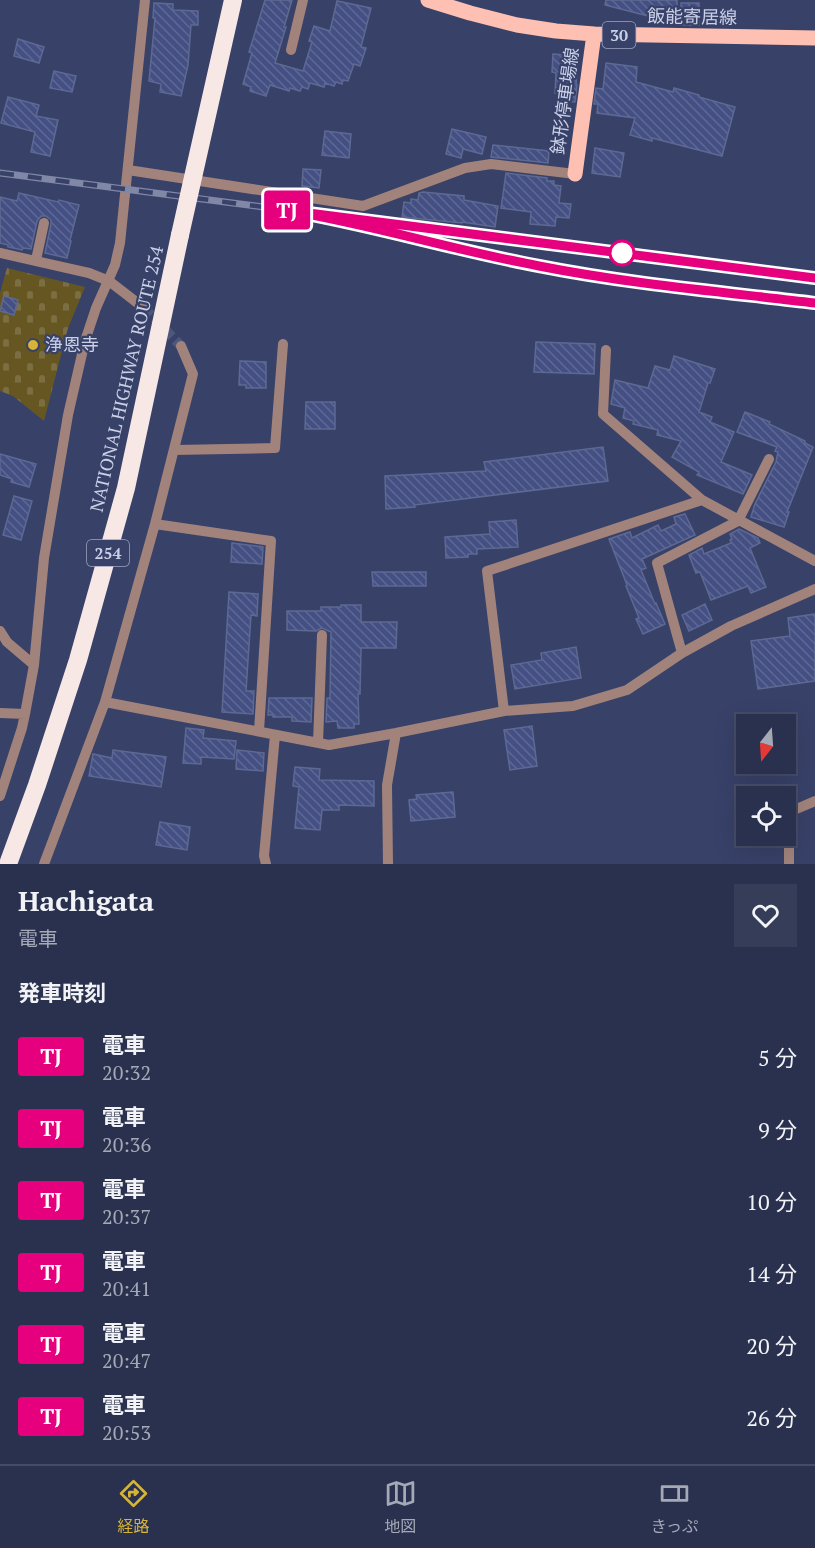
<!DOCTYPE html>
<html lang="ja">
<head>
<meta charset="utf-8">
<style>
	body { margin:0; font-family:"PT Serif","Noto Sans JP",serif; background:#363d58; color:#f1f3f6; height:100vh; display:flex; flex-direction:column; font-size:22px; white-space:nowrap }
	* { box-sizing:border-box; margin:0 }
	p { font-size:20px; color:#a5a9b6 }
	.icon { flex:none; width:33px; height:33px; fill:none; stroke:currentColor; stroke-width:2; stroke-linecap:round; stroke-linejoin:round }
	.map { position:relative; height:864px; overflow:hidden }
	.panel { display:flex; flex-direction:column; background:#2a314e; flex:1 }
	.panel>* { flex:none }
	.badge { padding:0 12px; border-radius:4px; font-size:21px; line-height:39px }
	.needle { width:39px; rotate:197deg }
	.tools { position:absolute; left:736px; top:714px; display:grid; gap:12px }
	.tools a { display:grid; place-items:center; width:60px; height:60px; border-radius:0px; background:#2a314e; box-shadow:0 6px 24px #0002,0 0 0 2px #464c66; font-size:30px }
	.map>.badge { position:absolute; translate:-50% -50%; box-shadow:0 0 0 3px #fff }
	h2 { padding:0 18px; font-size:22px; line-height:54px }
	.round { display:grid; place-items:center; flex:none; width:63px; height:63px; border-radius:0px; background:#363d58 }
	.head { display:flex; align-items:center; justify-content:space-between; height:102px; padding:0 18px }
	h1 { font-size:28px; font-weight:700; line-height:45px }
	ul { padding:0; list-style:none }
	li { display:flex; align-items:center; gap:18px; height:72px; padding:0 18px }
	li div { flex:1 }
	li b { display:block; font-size:22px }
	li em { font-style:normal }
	li .badge { min-width:66px; font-weight:700; text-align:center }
	.dock { display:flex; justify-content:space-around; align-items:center; height:84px; border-top:2px solid #464c66; background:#2a314e; font-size:16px; color:#a5a9b6 }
	.dock a { display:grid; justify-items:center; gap:3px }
	.dock .selected { color:#d7b434 }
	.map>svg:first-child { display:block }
	.cemetery { fill:url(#cemetery-stones) }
	.building { fill:url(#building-back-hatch); stroke:#5e6993; stroke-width:1.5 }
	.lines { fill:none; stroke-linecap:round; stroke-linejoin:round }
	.minor-tunnel { stroke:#4e567b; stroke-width:10; stroke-dasharray:10 5; stroke-linecap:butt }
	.minor { stroke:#a1837c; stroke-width:10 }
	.major { stroke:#fdc0b2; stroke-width:15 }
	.highway { stroke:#f8e8e5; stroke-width:18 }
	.rail-casing { stroke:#8087a7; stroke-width:7 }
	.rail { stroke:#384168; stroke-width:4.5; stroke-dasharray:14; stroke-linecap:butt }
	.highway-bridge { stroke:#f8e8e5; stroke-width:18 }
	.line-casing { stroke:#fff; stroke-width:14 }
	.line { stroke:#e6007e; stroke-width:9 }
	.stop-dot { fill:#fff; stroke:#e6007e; stroke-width:3 }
	.poi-dot { fill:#d7b434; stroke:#384168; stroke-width:2 }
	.labels { text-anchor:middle; stroke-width:4.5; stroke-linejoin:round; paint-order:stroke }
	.shield { fill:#384168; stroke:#9ea5c2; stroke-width:1.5 }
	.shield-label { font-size:16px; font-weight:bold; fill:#cad0e8 }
	.street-label { font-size:18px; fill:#cad0e8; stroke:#384168 }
	.poi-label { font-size:18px; fill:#cad0e8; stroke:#384168; text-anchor:start }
</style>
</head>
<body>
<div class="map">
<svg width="815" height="864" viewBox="0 0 815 864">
	<defs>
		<pattern id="cemetery-stones" width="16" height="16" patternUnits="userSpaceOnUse" patternTransform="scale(1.5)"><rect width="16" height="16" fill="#665722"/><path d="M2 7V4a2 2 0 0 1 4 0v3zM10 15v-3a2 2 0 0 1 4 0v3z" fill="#7b6e42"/></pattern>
		<pattern id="building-back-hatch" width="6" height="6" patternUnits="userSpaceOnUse" patternTransform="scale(1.5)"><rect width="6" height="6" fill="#445083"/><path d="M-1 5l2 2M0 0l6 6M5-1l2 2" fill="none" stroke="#5e6895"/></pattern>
	</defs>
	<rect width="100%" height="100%" fill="#384168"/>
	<path class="cemetery" d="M7,268l78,19 -17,41 -24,93 -31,-25 -13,-5v-98z"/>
	<path class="building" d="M265,0h27l-8,27h2l-11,36 28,8 9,-29 -3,-1 5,-15 16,5 7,-30 34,7 -10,39 5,1 -6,18 -6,-2 -6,17 -5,-1 -1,4 -6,-2 -2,4 -9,-3 -1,4 -14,-4 -2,6 -6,-2 -2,4 -10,-3 -1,3 -19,-6 -4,11 -16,-5 1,-4 -8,-3 9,-31 -3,-1z
		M606,0h71v16h-29l-43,-11z
		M154,3l19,1v6l25,1v14h-7l-3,40 -7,31 -21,-4 1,-8 -12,-3 6,-63h-2z
		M681,3h18v22h-18z
		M18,39l26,8 -5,16 -25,-7z
		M553,54l25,2 -2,29h1l-2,17 -15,-1v-8h-5l1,-20 -4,-1z
		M606,63l31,4 -1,15 37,10 1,-4 25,7v2l36,10 -13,49 -70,-18v3l-22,-6 5,-17 -38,-5 1,-9h-4l2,-16 7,1z
		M54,71l22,5 -4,16 -22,-4z
		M8,97l31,8 -3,11 22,4 -8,36 -19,-4 4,-20 -34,-9z
		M452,129l34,8 -4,17 -19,-5 -2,9 -15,-4z
		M325,131l26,3 -2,24 -27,-3z
		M493,145l56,6 -1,12 -57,-6z
		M595,148l29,5 -4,24 -28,-4z
		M303,169l18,1 -2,18 -17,-2z
		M506,173l41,5v3h7v4l7,1 -2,17 12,1 -2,14 -13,-1 -1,9 -25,-2 1,-12 -30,-4z
		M423,192l41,4v4l34,6 -3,21 -33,-5v1l-60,-6 2,-15 7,1v-4l7,1 1,-7z
		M19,193l39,9 1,-2 20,5 -9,35 1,1 -4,17 -22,-5 6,-29v-4l-5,-4h-5l-4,5 -6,28 -8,-1 -1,2 -14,-3v-2l-8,-2v-46l17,4z
		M4,296l14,4 -4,15 -14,-4z
		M536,342l59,2 -1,30 -60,-2z
		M674,356l41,13 -5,14h-2l-9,29 13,5 -2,5 24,10 -13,30 31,13 -9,19 -46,-19 2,-3 -27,-15 9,-16 -24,-6 1,-5 -25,-6 1,-3 -11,-3 2,-10 -14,-4 4,-24 33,8 7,-22 15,4z
		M240,361l26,1v26h-20v-3h-7z
		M306,402h29v27h-30z
		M745,412l25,10 -1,2 36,17v2l8,4 -26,65h2l-5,15 -33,-10 4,-13 21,-42 2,-10 -3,-1 2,-4 -40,-15z
		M603,447l5,34 -194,24 1,2 -29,2 -1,-33 101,-5 -2,-9z
		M0,454l36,10 -7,23 -18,-5 1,-3 -12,-4z
		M14,496l18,5 -11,39 -18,-5z
		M685,514l10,21 -53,24 4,9 -5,2 14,34 1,-1 9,21 -22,10 -7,-15 3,-1 -13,-32 1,-1 -18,-46 21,-7 2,6 26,-13 3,6 15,-7 -2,-7z
		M516,520l2,27 -41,2v5h-9v3l-22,1 -1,-21 45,-3 -1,-12z
		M739,529l19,9 2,5 -10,5 16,39 -15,6 -3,-7 -37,14 -11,-28 -4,1 -7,-18 13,-7 2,6 27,-11 -1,-3 2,-1 -2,-5z
		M232,543l31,4 -1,17 -31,-2z
		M372,572h54v14h-53z
		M229,592l29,2 -1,22 -6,-1 -5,76h8l-1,23 -31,-2z
		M705,604l7,16 -23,11 -7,-16z
		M341,605h20v17h36l-1,26h-35l-1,46h-2l1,30h-5v4h-16l-1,-7 -11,1 1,-24h3l1,-66 -9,-4 -6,3 -29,-1v-19h34v-4h20z
		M815,614v67l-57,8 -7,-48 39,-5 -2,-18z
		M576,647l5,31 -66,11 -4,-24 31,-5 -1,-7z
		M269,698h43l-1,24 -19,-1v-4h-19v-2h-5z
		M532,726l5,40 -27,4 -6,-40z
		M186,728l18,2 -1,8 33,3 -2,18 -33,-2v7l-18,-1z
		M113,750l53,7 -5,30 -72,-11 4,-22 19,4z
		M237,750l27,3 -1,18 -27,-2z
		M295,767l25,2 -1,11 55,1v25l-35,-1v5h-17l-2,20 -25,-2 4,-41 -6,-1z
		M453,792l2,25 -44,4 -2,-21 8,-1 -1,-4z
		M160,822l30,5 -3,23 -31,-5z"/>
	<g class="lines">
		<path class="minor-tunnel" d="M144,308l37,38"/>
		<path class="minor" d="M291,50l12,-50
			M128,170l235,36 102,-38 26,-4 84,10
			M0,253l89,20 20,8 35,27
			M36,260l8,-37
			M606,350l-3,64 99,86
			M174,450l101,-2 8,-104
			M155,524l116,17 -12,190
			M0,631l7,11 27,23
			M682,653l-25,-90 81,-42 31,-62
			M105,702l224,43 67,-12 108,-22 69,-5 54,-16 55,-37 49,-27 84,-37
			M504,711l-17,-140 215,-71 113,61
			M0,713l25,1
			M318,743l4,-108
			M0,796l22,-68 3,-14 9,-49 10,-107 24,-143 17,-74 11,-33 19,-43 5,-22 25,-243
			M44,864l61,-162 50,-178 38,-150 -12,-28
			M266,864l-2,-8 11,-121
			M388,864l-1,-79 9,-52
			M789,864v-42l5,-12 21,-9"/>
		<path class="major" d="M428,0l42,13 47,12 39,6 38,3 221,4
			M575,174l19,-140"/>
		<path class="highway" d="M8,864l29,-79 41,-125 48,-172 54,-253"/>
		<defs>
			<path id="rail" d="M0,173l815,105
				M379,229l185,42 251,32"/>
		</defs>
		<use href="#rail" class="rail-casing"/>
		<use href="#rail" class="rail"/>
		<path class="highway-bridge" d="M180,235l53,-235"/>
	</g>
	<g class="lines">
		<defs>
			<path id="line" d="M815,278l-530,-68c85,14 168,40 254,56 91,18 184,26 276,37"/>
		</defs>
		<use href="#line" class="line-casing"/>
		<use href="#line" class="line"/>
	</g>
	<circle class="stop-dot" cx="622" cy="253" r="12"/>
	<circle class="poi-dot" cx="33" cy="345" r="6"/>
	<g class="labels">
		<g class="shield">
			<rect x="602.5" y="22" width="33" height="26" rx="4.5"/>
			<rect x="87" y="540" width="42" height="26" rx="4.5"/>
		</g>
		<g class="shield-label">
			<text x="619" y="41">30</text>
			<text x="108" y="559">254</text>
		</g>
		<g class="street-label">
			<text transform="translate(692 17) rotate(1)" y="6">飯能寄居線</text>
			<text transform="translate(565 101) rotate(-82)" y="6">鉢形停車場線</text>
			<text transform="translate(127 379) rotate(-77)" y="6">NATIONAL HIGHWAY ROUTE 254</text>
		</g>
		<g class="poi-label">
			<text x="45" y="351">浄恩寺</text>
		</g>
	</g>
</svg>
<div class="tools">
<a><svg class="needle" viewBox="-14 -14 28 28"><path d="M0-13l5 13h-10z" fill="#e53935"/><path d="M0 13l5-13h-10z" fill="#a5a9b6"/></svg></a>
<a><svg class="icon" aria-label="locate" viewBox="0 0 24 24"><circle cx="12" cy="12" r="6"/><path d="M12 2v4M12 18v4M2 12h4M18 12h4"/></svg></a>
</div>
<b class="badge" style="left:287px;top:210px;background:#e6007e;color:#fff">TJ</b>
</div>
<section class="panel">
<div class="head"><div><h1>Hachigata</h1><p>電車</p></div><a class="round"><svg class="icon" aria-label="heart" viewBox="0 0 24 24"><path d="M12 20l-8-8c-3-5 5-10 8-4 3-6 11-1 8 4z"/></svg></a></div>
<h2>発車時刻</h2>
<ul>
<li><span class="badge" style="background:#e6007e;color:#fff">TJ</span><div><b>電車</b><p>20:32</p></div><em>5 分</em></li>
<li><span class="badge" style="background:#e6007e;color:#fff">TJ</span><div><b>電車</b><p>20:36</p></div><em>9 分</em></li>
<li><span class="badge" style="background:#e6007e;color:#fff">TJ</span><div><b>電車</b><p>20:37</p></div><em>10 分</em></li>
<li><span class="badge" style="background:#e6007e;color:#fff">TJ</span><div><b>電車</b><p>20:41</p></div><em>14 分</em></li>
<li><span class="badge" style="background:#e6007e;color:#fff">TJ</span><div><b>電車</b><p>20:47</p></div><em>20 分</em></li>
<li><span class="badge" style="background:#e6007e;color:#fff">TJ</span><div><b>電車</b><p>20:53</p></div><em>26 分</em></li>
</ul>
</section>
<nav class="dock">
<a class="selected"><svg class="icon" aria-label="directions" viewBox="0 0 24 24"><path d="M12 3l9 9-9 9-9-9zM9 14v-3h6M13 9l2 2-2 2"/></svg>経路</a>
<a><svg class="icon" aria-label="map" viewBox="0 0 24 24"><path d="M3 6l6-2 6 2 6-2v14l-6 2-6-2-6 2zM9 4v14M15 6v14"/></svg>地図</a>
<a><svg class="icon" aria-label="tickets" viewBox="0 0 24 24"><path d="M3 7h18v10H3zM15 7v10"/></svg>きっぷ</a>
</nav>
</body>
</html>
